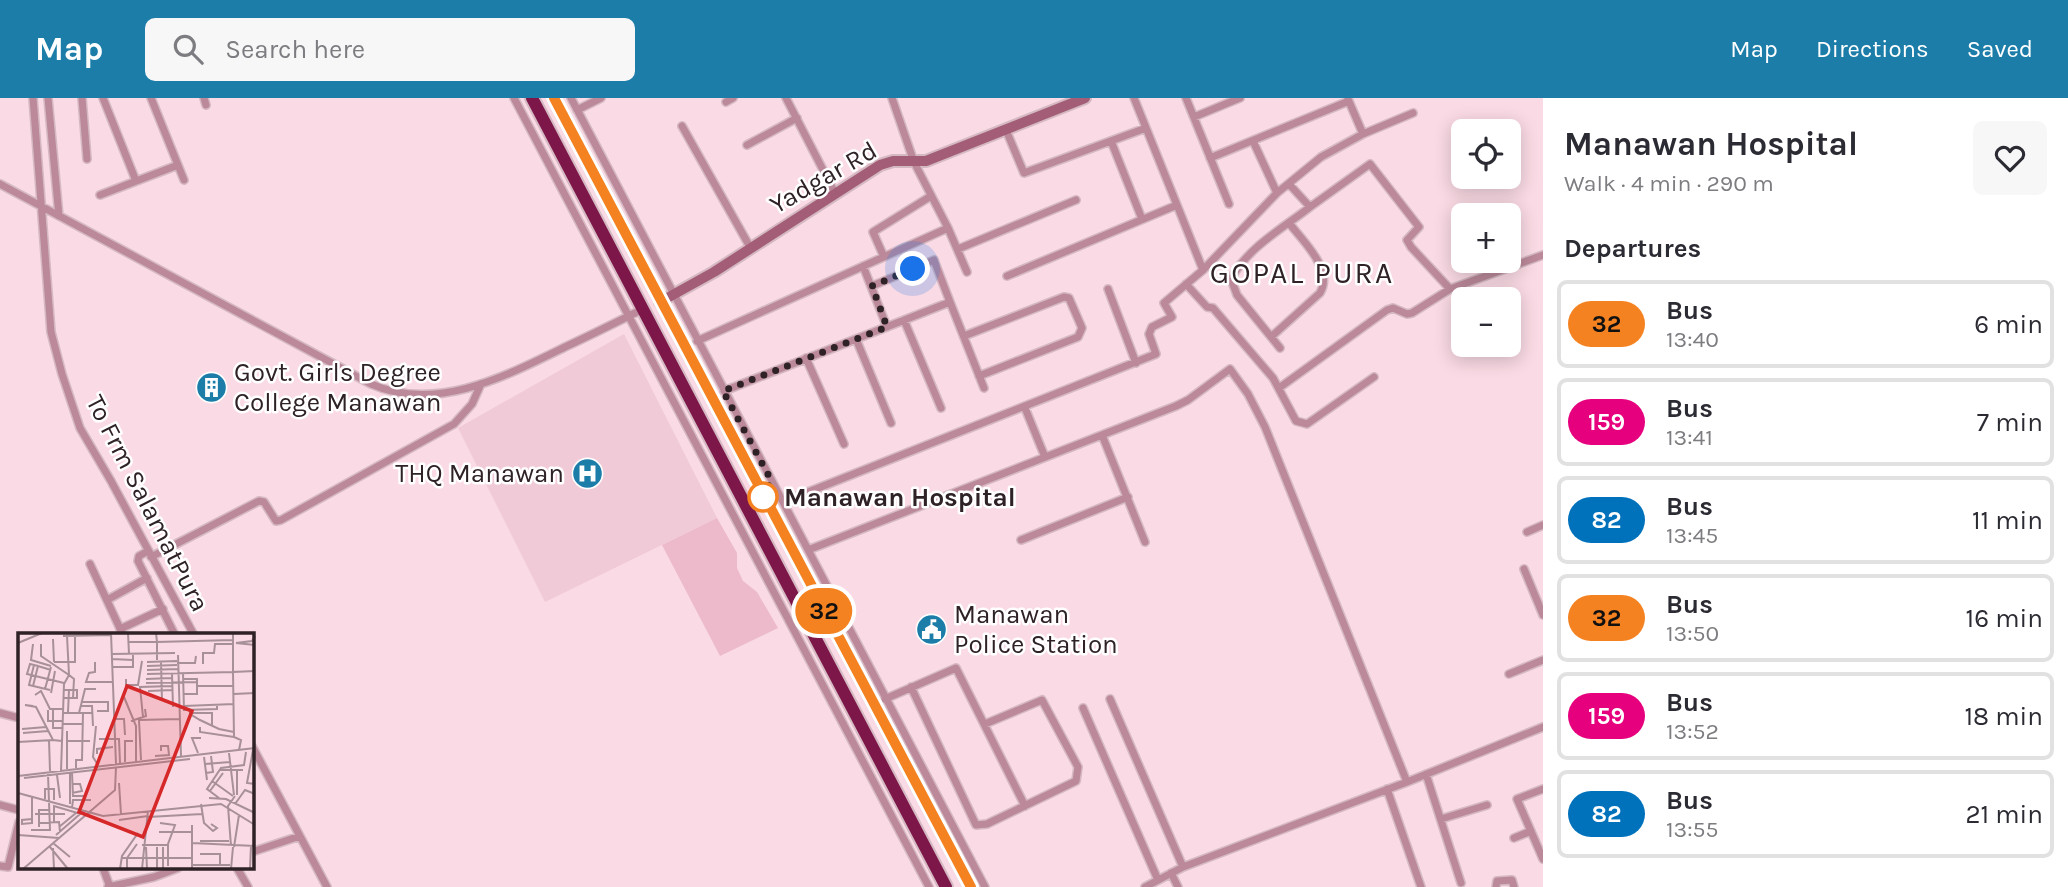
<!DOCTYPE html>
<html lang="en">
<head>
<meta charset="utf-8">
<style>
	body { margin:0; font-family:Karla,sans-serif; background:#f7f7f7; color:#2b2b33; height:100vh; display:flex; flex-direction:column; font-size:26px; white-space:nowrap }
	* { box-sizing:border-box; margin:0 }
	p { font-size:23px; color:#7c7c81 }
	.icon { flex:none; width:38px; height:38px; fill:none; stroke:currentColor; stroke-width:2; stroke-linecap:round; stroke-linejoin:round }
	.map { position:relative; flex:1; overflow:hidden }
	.drawer { display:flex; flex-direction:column; background:#fff; width:525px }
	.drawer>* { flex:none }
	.badge { padding:0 14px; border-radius:23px; font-size:24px; line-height:46px }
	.tools { position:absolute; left:1451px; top:21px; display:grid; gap:14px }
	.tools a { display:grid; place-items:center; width:70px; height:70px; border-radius:10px; background:#fff; box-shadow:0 4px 18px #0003; font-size:35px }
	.you { position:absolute; width:35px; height:35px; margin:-18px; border:5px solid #fff; border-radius:50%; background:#1a73e8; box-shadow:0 0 0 10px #1a73e833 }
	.map>.badge { position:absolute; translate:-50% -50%; box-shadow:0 0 0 4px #fff }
	h2 { padding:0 21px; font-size:26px; line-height:63px }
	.round { display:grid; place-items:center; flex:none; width:74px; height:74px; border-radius:10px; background:#f7f7f7 }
	.head { display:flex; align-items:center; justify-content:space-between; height:119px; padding:0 21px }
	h1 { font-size:33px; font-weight:700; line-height:52px }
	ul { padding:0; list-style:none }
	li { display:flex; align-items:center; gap:21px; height:88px; margin:0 14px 10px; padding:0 7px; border:4px solid #e1e1e2; border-radius:10px }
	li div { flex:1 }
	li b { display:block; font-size:26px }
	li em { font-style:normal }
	li .badge { min-width:77px; font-weight:700; text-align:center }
	header { display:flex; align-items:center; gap:42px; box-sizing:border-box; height:98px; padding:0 35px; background:#1c7da9; color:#fff }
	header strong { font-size:33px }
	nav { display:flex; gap:38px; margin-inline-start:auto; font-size:24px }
	.search { width:490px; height:63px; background:#f7f7f7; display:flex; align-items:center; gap:18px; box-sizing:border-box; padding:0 24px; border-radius:10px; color:#7c7c81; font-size:26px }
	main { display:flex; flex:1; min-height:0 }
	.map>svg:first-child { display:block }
	.built { fill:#f0cad6 }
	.green { fill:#ecbacb }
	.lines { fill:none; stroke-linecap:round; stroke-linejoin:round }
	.street-casing { stroke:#d5b9c2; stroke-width:10 }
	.secondary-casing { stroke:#d5b9c2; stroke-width:14 }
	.highway-casing { stroke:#d5b9c2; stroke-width:16 }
	.street { stroke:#bb899a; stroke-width:7 }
	.secondary { stroke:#a35d77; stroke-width:10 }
	.highway { stroke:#7d1749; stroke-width:12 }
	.line-casing { stroke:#fff; stroke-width:16 }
	.line { stroke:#f58220; stroke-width:10 }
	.walk { stroke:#2e2226; stroke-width:7; stroke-dasharray:0 12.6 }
	.stop-dot { fill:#fff; stroke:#f58220; stroke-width:3.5 }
	.labels { text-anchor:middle; stroke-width:5; stroke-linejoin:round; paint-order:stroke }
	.street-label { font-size:26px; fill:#2e2226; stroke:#fff }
	.poi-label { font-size:26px; fill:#2e2226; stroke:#fff; text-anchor:start }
	.stop-label { font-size:26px; font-weight:bold; fill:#2e2226; stroke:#fff; text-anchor:start }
	.quarter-label { font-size:30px; letter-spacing:2px; fill:#2e2226; stroke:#fff }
	.inset-road { fill:none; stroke:#a89098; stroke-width:2 }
	.view { fill:#d62828; fill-opacity:0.15; stroke:#d62828; stroke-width:3.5 }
	.inset-edge { fill:none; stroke:#2e2226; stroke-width:3.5 }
</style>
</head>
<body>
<header>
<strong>Map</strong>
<div class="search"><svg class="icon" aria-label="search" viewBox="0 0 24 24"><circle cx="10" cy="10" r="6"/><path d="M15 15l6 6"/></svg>Search here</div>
<nav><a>Map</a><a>Directions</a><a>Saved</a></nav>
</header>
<main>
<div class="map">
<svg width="1543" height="789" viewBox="0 0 1543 789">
	<rect width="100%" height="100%" fill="#fadae4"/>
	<path class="built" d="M624,236l93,184 -172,84 -87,-174z"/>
	<path class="green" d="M717,420l20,35v15l6,13 14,11 21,36 -58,28 -58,-111z"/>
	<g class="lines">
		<defs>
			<path id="street" d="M33,0l18,234 11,42 18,54 31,53 83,154
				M48,0l11,118
				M82,0l5,61
				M103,0l33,83
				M151,0l33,82
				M204,0l2,7
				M514,0l415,789
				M571,0l414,789
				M786,0l49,95
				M1186,0l43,106
				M1348,1l15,35
				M726,4l7,-4
				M577,12l24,-12
				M1194,19l46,-19
				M682,28l68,121
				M1006,32l18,43 122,-45
				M1111,43l31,78
				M1253,43l24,52
				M747,47l50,-27
				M1210,60l139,-57
				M0,86l371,200c65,29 135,-8 194,-37 26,-12 52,-25 78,-38
				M1289,86l21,23 60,-43 49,63 -12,13 4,7 39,42
				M100,97l78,-30
				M1177,107l26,65
				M948,130l19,44
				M958,151l118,-49
				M884,159l-11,-25 58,-36
				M863,168l24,61
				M1007,178l170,-71 -43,-107
				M1186,186l21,23 6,1 60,70 23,43 11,3 67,-47
				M872,188l62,-26 16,42
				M1108,191l28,74
				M904,222l37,88
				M964,238l100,-39 5,1 13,30 -4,9 -99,39
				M1271,239l49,-44c14,-23 -17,-52 -31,-70
				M856,241l35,84
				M697,243l251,-113 -34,-66 -22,-64
				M1280,250l-43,-53 -6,-16c17,-32 51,-50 79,-72
				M806,260l38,86
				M1279,290l108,-78 6,-2 14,6 5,-1 38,-24 93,-34
				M724,293l226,-89 34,86
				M1025,310l20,49
				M1102,337l43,107
				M783,404l373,-148 -7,-20 3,-7 20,-10 -8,-14 39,-33 74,-77 44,-36 42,-23 50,-21
				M1527,434l16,-7
				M1021,442l107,-43
				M808,452l368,-144 12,-6 42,-31 18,25 17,33 142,355
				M148,453l-9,5 -1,5 37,74
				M151,459l108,-56 5,1 12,19 5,-1 173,-96 18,-20 9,-20
				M90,466l33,71
				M1524,471l19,46
				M107,502l40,-22
				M120,531l43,-20
				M1509,576l34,-14
				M911,589l65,138 11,-1 89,-43 2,-14 -36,-67 -57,24
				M885,601l71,-31 69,138
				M1110,601l73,168
				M1083,610l75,172
				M0,615l19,5
				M252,648l75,141
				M1426,676l35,109
				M1387,691l34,98
				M1543,691l-26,10 26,60
				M0,707l19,5
				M1441,721l46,-14
				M1514,740l17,-7
				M252,754l48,-16
				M0,768l8,1 11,-45
				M103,770l7,19
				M237,770l11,19
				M1171,775l7,14
				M108,789l46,-10 24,-9
				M1145,789l38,-20 224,-85 136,-55
				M1496,789l1,-6 15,-1 2,7"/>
			<path id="secondary" d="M660,204l54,-30 166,-107 13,-4h33l159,-63"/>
			<path id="highway" d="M532,0l414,789
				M554,0l417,789"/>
		</defs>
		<use href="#street" class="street-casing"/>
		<use href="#secondary" class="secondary-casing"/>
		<use href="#highway" class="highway-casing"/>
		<use href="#street" class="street"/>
		<use href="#secondary" class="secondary"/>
		<use href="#highway" class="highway"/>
	</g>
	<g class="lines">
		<defs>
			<path id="line" d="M554,0l417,789"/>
		</defs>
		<use href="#line" class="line-casing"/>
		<use href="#line" class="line"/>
		<path class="walk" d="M763,399l8,-17 -48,-89 164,-64 -15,-41 41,-17"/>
	</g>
	<defs>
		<symbol id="building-disc" viewBox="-11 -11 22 22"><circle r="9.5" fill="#1c7da9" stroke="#fff"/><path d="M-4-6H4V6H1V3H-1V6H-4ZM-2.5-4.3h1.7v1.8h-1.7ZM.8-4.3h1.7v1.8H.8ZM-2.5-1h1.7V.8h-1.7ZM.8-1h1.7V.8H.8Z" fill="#fff"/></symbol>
		<symbol id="hospital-disc" viewBox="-11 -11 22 22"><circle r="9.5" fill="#1c7da9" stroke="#fff"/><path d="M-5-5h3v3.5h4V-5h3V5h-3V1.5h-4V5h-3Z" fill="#fff"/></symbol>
		<symbol id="civic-disc" viewBox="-11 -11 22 22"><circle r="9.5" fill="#1c7da9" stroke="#fff"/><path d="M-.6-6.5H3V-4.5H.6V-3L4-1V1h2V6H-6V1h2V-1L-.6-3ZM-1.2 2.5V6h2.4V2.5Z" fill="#fff"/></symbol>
	</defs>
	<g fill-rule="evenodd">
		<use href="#building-disc" x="194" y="272" width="35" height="35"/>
		<use href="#hospital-disc" x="570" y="358" width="35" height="35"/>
		<use href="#civic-disc" x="914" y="514" width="35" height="35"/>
	</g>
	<circle class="stop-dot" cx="763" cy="399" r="14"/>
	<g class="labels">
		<g class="street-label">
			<text transform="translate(823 79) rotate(-30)" y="9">Yadgar Rd</text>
			<text transform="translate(148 405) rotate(63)" y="9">To Frm SalamatPura</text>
		</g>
		<g class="poi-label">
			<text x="234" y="283">Govt. Girls Degree<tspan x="234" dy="30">College Manawan</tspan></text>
			<text x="564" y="384" text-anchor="end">THQ Manawan</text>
			<text x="954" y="525">Manawan<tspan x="954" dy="30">Police Station</tspan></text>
		</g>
		<g class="stop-label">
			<text x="784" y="408">Manawan Hospital</text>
		</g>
		<g class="quarter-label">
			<text x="1302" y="185">GOPAL PURA</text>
		</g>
	</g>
	<g transform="translate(18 535)">
		<rect width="236" height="236" fill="#fadae4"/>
		<path class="inset-road" d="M93,0l5,131M110,0l1,21M45,3l49,-1M49,3l2,39M237,3l-3,5 -16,2 19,2M35,6l1,23M111,9h28l-1,-9M0,10l24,-10M15,11l-2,16 20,6M23,11v12l28,19M94,21l63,-1M160,22l3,101M94,26l21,1M139,27v-18l76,-2M36,29h21v-26M77,29v10l-6,1 -3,9h26M129,29l30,-1M143,29l1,39M159,30h18l1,-7M185,31v-11h11l1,-9h18M16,32l-5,20 21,5M20,33l-8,-2 -3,10 37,9M129,33l30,-1M95,34h20v-13M129,37l31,-1M165,40l1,37 33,-1v-4M129,41l86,-2v-39M154,41l1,33M108,46v6h12l4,-24M128,46l26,-1M165,46h14v15h-14M128,50l51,-1M15,53l5,-20 13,4M180,53h35M27,56l6,-22M46,57h13v8h-4M130,58l25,-1M33,60l4,-22M216,61l21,-1M17,62l6,-4 9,18h13M106,64l12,29v35M46,65h9l1,-19 -5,-4M64,69h26v9h-11M15,73l-8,-1 11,2 17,33 9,1M63,73h11l1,20M166,73l50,-2M35,76v19h9M30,77v11h15M50,79l1,-22M45,80h29M61,80l6,-24h11M125,84l-3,-30 32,-1M95,86h11l1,16M113,88l15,-5 -1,-7M44,91h21M194,92v-12h-22v1l10,6 19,9 15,3M78,93l-3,31 5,8M182,94v5l34,5M4,96l24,-2M49,98v38M5,100l25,-2M81,106h20l1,24M31,107l1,31M48,108h24M0,109l35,-2M221,117l2,-10 -7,-3 -1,-65 22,-1M235,117l-6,33 8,1M180,120l-6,-15h9M211,120l5,42M79,121v-5l16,-2M137,123l14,-1 -1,-9h-7v5M186,124l3,23M123,127l-2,-40 40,-1M107,129v-21h8M187,131l25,-2M58,135v-8h6l1,-47M202,137h23M43,138l3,-87 5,-9M52,140v31M54,140l1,23h13M188,140l7,-1 -2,-16M39,142l3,23M0,143l237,-28M6,145l166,-19M194,148l21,15M101,150l2,31M54,151h8l2,7 -10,2M192,158l13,-18M0,160l85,23 118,-12 34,21M219,162v-24M14,163v28M191,165l17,1 29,14M201,165l-12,-9 14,-21 23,-3 2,-13M27,166v-10h9v11M183,171l3,19 9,8 4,-3 -6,-4M217,171l10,-14 10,4M54,175l1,-8h18M17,181h30M130,184l54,-3M14,186l-10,1v4l10,-1M101,187l29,-4M36,189v-16l27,8M21,190l20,-1 1,10M142,190l15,2 -7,19v22M21,194v-17h10M41,194l17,-14M13,197h19l-2,-56M141,199h33M0,202l41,3M38,202l24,-21M182,208h29M35,210l17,14M174,210l63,3M124,212h25M213,213l-3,-40 7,-10M32,214l18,22M128,214l1,22M139,214v22M145,214v22M216,214l5,-32M35,215l1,21M182,221h20v11M103,225h71M174,232h38M232,235l1,-22M5,236l92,-79 1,-23M102,236l2,-13 16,-23M109,236v-11l10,-14M124,236l6,-58M174,236v-44M213,236l2,-22"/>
		<path class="view" d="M109,53l65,25 -49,126 -64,-25z"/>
		<rect width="236" height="236" class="inset-edge"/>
	</g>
</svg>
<div class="tools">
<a><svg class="icon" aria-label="locate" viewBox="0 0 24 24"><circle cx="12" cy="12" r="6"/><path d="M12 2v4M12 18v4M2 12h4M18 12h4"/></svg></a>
<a>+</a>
<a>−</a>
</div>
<div class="you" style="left:913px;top:171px"></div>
<b class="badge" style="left:824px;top:513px;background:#f58220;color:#111">32</b>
</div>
<section class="drawer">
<div class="head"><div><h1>Manawan Hospital</h1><p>Walk · 4 min · 290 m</p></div><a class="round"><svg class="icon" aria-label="heart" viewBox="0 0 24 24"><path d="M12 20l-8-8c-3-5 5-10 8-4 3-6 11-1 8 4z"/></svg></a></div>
<h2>Departures</h2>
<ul>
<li><span class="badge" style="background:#f58220;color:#111">32</span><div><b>Bus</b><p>13:40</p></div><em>6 min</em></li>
<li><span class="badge" style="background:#e6007e;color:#fff">159</span><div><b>Bus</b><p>13:41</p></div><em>7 min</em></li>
<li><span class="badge" style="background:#0072bc;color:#fff">82</span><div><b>Bus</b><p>13:45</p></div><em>11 min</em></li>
<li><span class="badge" style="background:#f58220;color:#111">32</span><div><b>Bus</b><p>13:50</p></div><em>16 min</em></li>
<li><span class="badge" style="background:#e6007e;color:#fff">159</span><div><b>Bus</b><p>13:52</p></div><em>18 min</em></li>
<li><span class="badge" style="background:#0072bc;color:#fff">82</span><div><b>Bus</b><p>13:55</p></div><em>21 min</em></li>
</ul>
</section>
</main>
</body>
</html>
